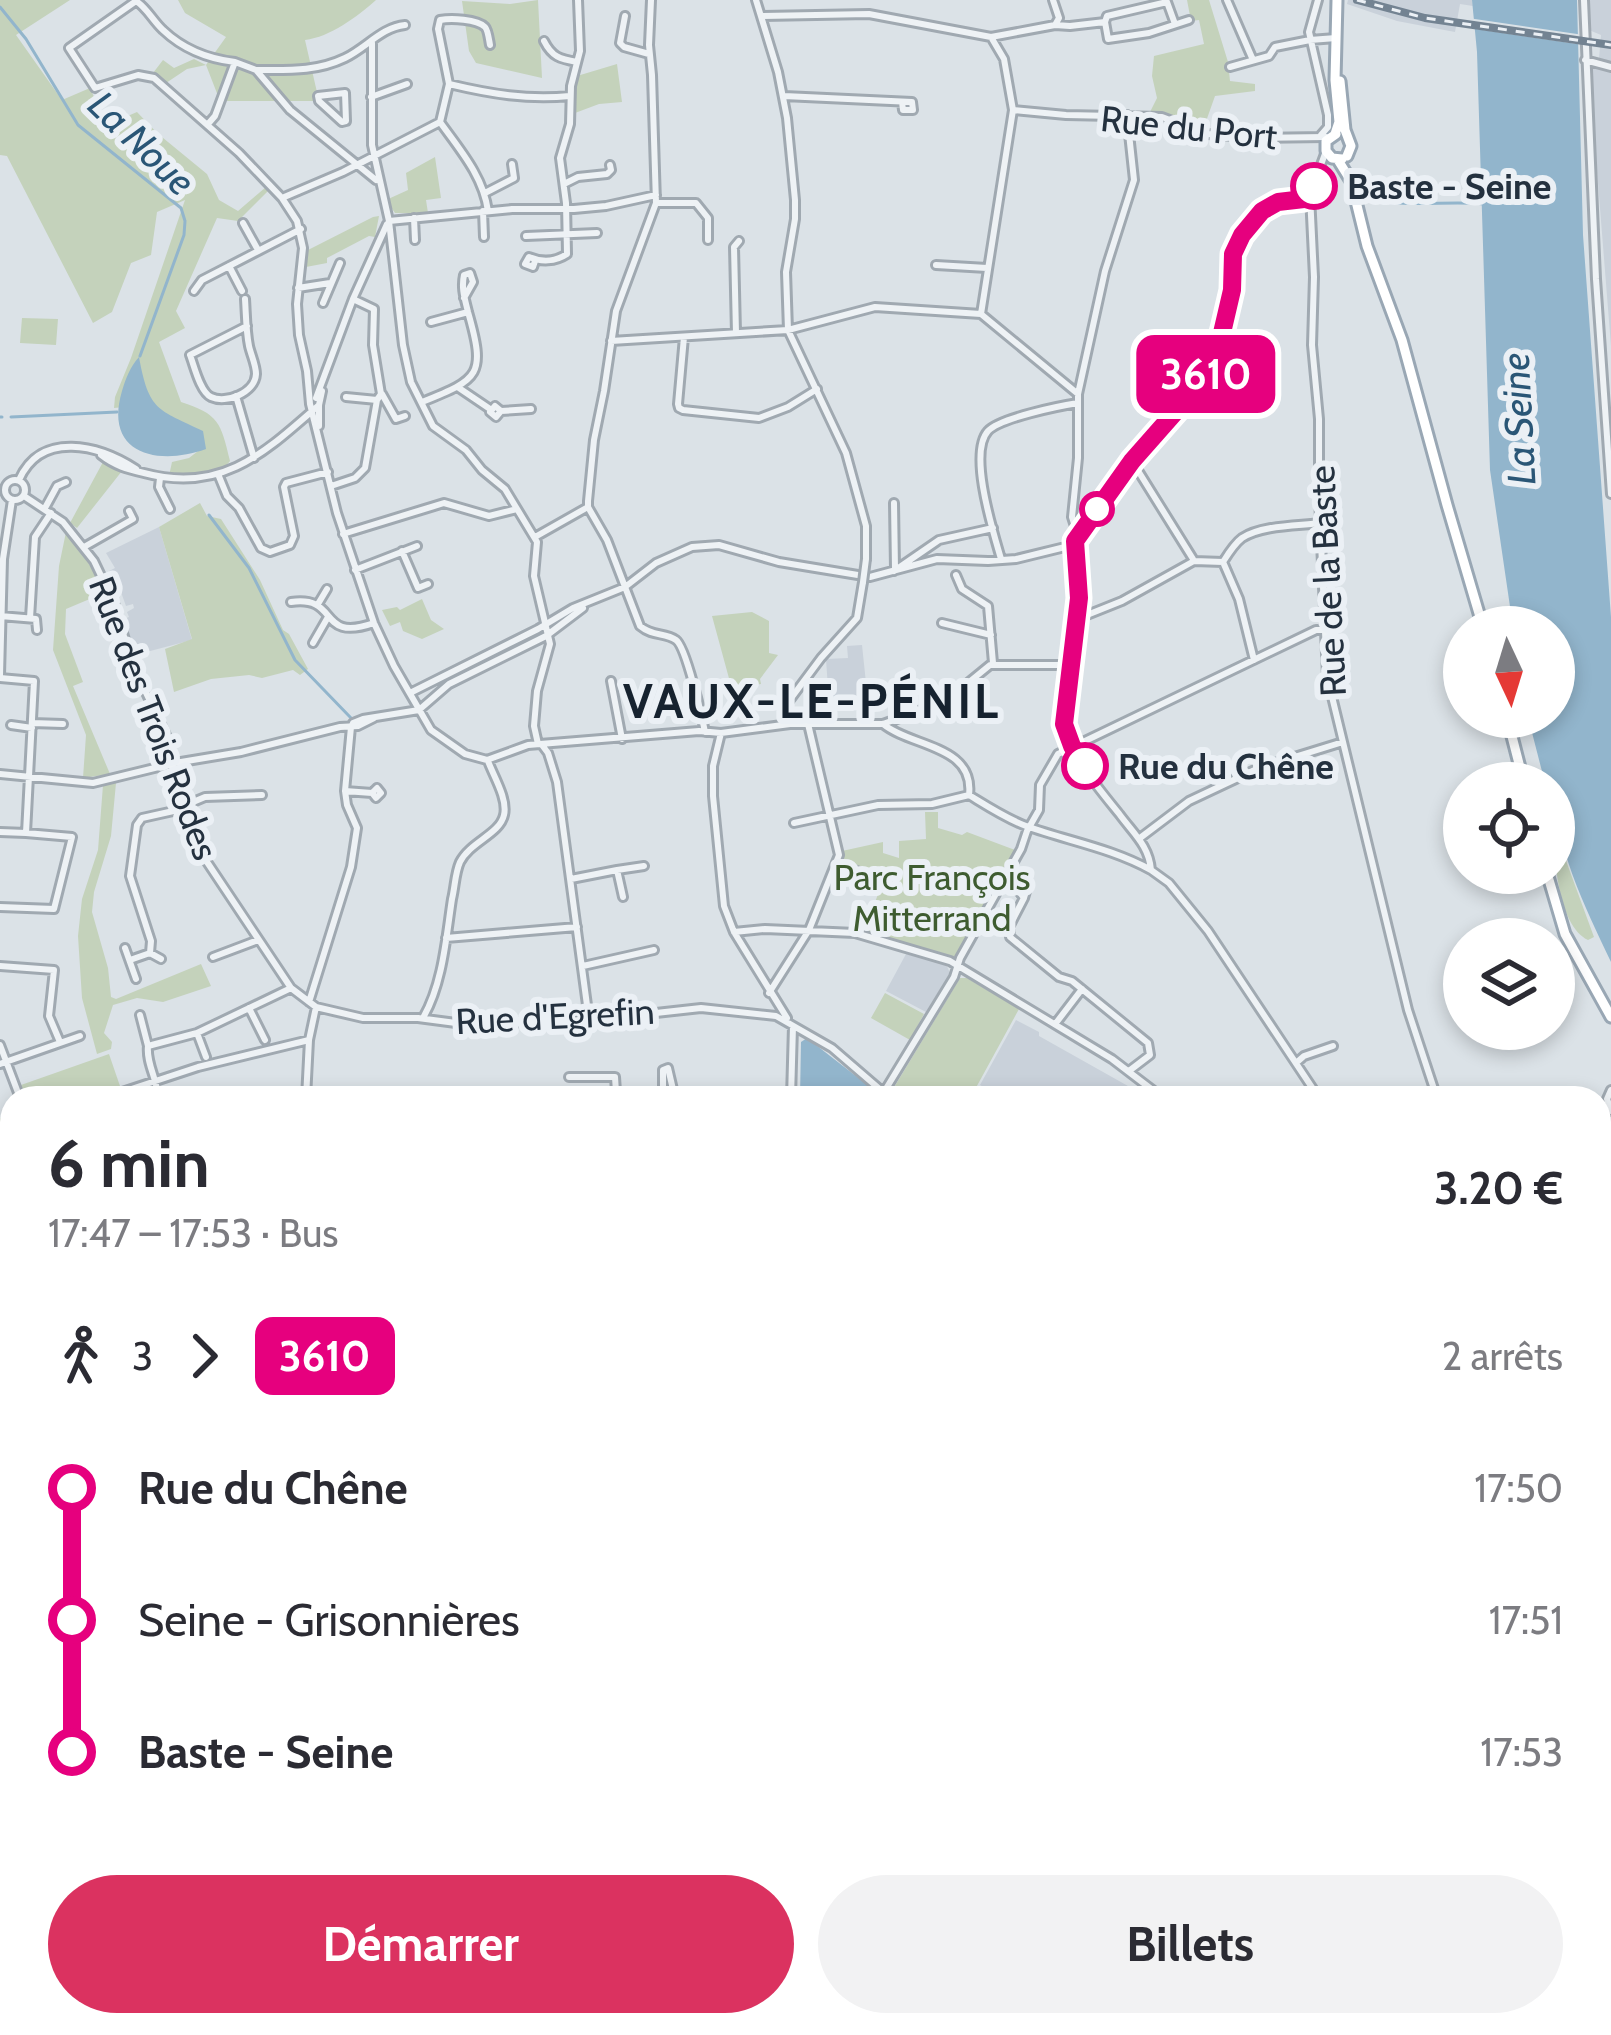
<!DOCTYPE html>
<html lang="fr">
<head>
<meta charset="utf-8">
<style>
	body { margin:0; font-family:Cabin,sans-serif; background:#f2f2f3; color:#2b2b33; height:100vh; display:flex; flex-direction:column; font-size:45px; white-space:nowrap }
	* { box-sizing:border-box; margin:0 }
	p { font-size:39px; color:#7c7c81 }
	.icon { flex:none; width:66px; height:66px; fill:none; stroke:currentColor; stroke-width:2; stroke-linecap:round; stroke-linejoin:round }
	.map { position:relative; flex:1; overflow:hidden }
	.sheet { position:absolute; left:0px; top:1086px; width:1611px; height:951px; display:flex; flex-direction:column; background:#fff; border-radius:36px 36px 0 0; box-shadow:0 6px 18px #0003 }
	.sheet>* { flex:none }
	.badge { padding:0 24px; border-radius:18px; font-size:42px; line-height:78px }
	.needle { width:78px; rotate:176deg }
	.fabs { position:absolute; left:1443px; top:606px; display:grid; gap:24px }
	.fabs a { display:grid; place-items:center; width:132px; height:132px; border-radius:50%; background:#fff; box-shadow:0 6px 18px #0003; font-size:60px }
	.map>.badge { position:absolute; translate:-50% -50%; box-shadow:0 0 0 6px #fff }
	.legs { display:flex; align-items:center; gap:18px; height:132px; padding:0 48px; font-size:39px }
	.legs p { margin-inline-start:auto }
	.headline { display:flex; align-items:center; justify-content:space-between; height:204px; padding:0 48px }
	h1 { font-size:66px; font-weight:800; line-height:90px }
	.primary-button { display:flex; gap:24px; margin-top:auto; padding:24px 48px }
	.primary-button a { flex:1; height:138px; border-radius:72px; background:#db3260; color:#fff; font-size:48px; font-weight:800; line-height:138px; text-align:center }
	.primary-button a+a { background:#f2f2f3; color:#2b2b33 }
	ul { padding:0 48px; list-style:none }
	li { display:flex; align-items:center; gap:42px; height:132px; font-size:45px }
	li i { display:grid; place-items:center; width:18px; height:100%; margin:0 15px; background:currentColor }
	li i::after { content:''; width:30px; height:30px; margin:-15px; border:9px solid; border-radius:50%; background:#fff }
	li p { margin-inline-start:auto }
	li:first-child i { background:linear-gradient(#0000 50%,currentColor 0) }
	li:last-child i { background:linear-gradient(currentColor 50%,#0000 0) }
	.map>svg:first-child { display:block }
	.built { fill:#c9d1da }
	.green { fill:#c4d2bb }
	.water { fill:#92b5cc }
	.pier { fill:#dbe2e7 }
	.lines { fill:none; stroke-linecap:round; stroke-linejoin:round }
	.stream { stroke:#92b5cc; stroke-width:3 }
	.minor-casing { stroke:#a0a9b1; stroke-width:12 }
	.major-casing { stroke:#99a7b4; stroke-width:15 }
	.minor { stroke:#eef2f5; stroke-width:6 }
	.major { stroke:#fff; stroke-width:9 }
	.rail-casing { stroke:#738392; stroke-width:8 }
	.rail { stroke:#ebf0f5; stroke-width:3; stroke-dasharray:9; stroke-linecap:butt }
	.minor-bridge-casing { stroke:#a0a9b1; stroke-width:12; stroke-linecap:butt }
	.minor-bridge { stroke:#eef2f5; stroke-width:6 }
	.line-1-casing { stroke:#fff; stroke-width:27 }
	.line-1 { stroke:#e6007e; stroke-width:18 }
	.stop-1-dot { fill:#fff; stroke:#e6007e; stroke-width:6 }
	.labels { text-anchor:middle; stroke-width:12; stroke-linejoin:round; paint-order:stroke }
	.street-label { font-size:36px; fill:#24313f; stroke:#ebf0f5 }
	.stop-label { font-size:36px; font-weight:bold; fill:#24313f; stroke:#ebf0f5; text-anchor:start }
	.park-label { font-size:36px; fill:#3e5c30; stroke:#ebf0f5 }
	.water-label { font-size:39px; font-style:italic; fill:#2a5676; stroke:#ebf0f5 }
	.district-label { font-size:48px; font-weight:bold; letter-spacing:3px; fill:#16222f; stroke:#ebf0f5 }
</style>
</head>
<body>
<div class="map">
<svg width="1611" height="2035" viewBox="0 0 1611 2035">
	<rect width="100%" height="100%" fill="#dbe2e7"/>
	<path class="built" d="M1348,0h124l1,6 -13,-2 -5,28 -58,-11 -50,-17z
		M1588,0h23v62l-12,-3 2,-24 -12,-5z
		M1592,67l19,5v274l-22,-276z
		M159,527l33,113 -57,15 -11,-36 5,-2 -2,-5 7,-4 -1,-4 -7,2 -9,-25 -5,1 -3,-11 6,-3 -9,-15z
		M862,645l6,57 -13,2v7h-6l-3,-8h-17l-3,-44 22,-1 -1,-12z
		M906,954l40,10 4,9 -24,39 -40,-21z
		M1016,1020l23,12v4l105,59 -1,3h-140l-23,-13z
		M1599,1788l12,3v163h-8l7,-51 -11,-3z
		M129,2025h462l72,7 22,-7h17l11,10h-588z
		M739,2025h151l12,10h-168z
		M932,2025h250v10h-237z"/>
	<path class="green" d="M0,0h70l-54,35 46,65 28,-12 4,9 -6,3 2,12 19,12 28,-12 20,21 50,41 12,26 19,11 28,-24 3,3 -31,31 -21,-3 -41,93 9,17 -26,14 22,60c38,12 40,21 49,59 -14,18 -40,15 -61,15l3,-14 17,-4 13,-10 -78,-41 -10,1 1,-11 16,-39 54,-158 -28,12 -6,43 -20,8 -19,49 -19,11 -86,-167 -7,-1z
		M178,0h198c-19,17 -46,37 -71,40l14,61h-99l-14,-36 -19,4 -21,14 -13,-10 10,-13 11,8 20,-9 12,6 20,-28 -41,-24z
		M538,0l4,78 -66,-15 -7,-12 -7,-50 48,3z
		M1187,0h22l19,62 2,19 25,3v7l-40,5 -11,31 -23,-9 -31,-6 7,-14 -5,-22 2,-20 50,-12 -5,-24 -8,1z
		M617,64l5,38 -23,2 -24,9 -1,-22 3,-15z
		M435,157l6,41 -15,2 2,13h-33l-9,-13 22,-10 -2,-17z
		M379,216l-4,21 -6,-1 -42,22v5l-21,4 2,-17 65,-33z
		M22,318l36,1 -2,26 -36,-2z
		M103,462l19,9 -45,57 -7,-5z
		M200,503l7,13 14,3 39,61 23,50 6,4 19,35 -8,6 -7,-5 -31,8 -13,-3 -38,4 -37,13 -9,-43 27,-10 -33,-112z
		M66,532l20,26 18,35 -38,16 -1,25 18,48 -10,4 37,88 -27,4 3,-43 -33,-85 6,-84z
		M422,599l9,21 13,9 -22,10 -19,-8 -3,-9 -10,4 -8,-16 15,-3 3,3z
		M752,612l17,9v32l9,2 -18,24 1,5 -7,1v3l-21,5 -21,-77z
		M116,783l-5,53 -17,56 -2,20 16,56 3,29 5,2 85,-35 10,22 -48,16 -26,-4 -24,7 -9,28 8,9 -1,7 -14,5 -15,-56 -4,-62 4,-37 16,-49 5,-65z
		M925,812h13v16l24,7 5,-3 48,18 -60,109 -91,-27 20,-54 -44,-16 2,-11 41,-9v11l16,5v-17l27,-2z
		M1554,828l40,109 -6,3c-30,-15 -34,-81 -34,-112z
		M960,978h7l52,31 -47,86 3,3h-79l-3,-9z
		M885,993l39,21 -14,26 -39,-22z
		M109,1054l12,35 -33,9h-62l-5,-13z
		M0,1118l12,9v279l-12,-1z
		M1611,1160v266l-7,-7 -5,2v-258z"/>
	<path class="water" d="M1472,0h105l6,235 28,382v345c-26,-55 -57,-117 -57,-179h-9l-17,-66h26v-90h-41l-23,-157 -13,-418z
		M139,357c10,55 19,52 64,74l3,18c-47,17 -103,6 -84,-58 4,-13 8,-24 17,-34z
		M807,1038l63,49 -3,6 -11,5h-56l1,-56z"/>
	<path class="pier" d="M1468,18l116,17v10l-115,-17z"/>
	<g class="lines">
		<path class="stream" d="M0,7l26,32 52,86 103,83 4,13 -1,14 -44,121
			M1367,197c29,12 83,3 117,7
			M0,417h2
			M11,417l106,-5
			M209,515l40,53 46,92 56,58"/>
		<defs>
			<path id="minor" d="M651,0l-2,45 3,30 4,128 -40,108 -12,80 -10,49 -6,61v6l19,33 33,86c13,11 25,6 36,14 10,7 26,77 29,92
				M756,0l22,72 9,46 8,82v19l-9,53 2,58 58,123 20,73v33
				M1227,0l26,60
				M1318,0l-9,32 19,83v12l-7,8
				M1584,0l12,279 15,215
				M625,16l-5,27 4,4 25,7
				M763,16l106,-2 122,23 13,22 9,51 53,5 96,2 45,17 53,4 66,-1
				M1105,22l2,-6 60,-14 8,22
				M1055,25l15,1 35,-4 3,17 41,-6 40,-13
				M991,37l64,-12 4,-7 -6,-18
				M544,41c8,16 16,18 33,21
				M372,43v102l17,76 14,124 8,37 22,44 33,24 16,20 23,19 32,53 -3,34 16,68 -13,47 -3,35 4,18
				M1585,60l26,7
				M235,62c-26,-3 -52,-13 -72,-32 -10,-9 -16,-22 -27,-29l-67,47 26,40 43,-13 16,3 85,75 43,45 15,23 6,27 -6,56 2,31 8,36 3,33 27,109 37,110 20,43 37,64 34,24 22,6 41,-15 171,-14 22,2 69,-9h93l63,-23 44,-36h83
				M1230,67l39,-11 6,-9 35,-7 26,-2
				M256,70c31,0 60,2 89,-12 21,-10 37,-31 60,-33
				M449,84c42,10 78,16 121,12
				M345,93l1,28 -4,1 -23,-21 -1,-5z
				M784,96l128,6
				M371,97l36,-13
				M902,102l1,8h10l-1,-8
				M208,124l7,-8 20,-54 21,8 34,40 86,70
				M564,184l14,-7 29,-3 4,-4 -1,-5
				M485,193l29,-15 -2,-14
				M1310,195l4,82 -2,68 7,74v78l8,179 81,334 29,88
				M1310,195l16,-44
				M282,198l61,-26 97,-50
				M657,203h39l12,15v22
				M1275,205l15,-1 20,-9
				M483,211l1,26
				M488,211c-5,-35 -28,-61 -48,-89l9,-38 -11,-55 2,-9c11,-2 37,-1 45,7 3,3 4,13 5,18
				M414,218l1,22
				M389,221l123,-12h62l32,-3 50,-11
				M243,223l15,27
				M526,236l71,-3
				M535,261l-2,6 -8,-3 4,-7c12,5 26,5 38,-3l-1,-51 -6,-45 10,-34 1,-38 9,-35 -2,-51
				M936,265l51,3
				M229,266l13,25
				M298,288l32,-5
				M194,291l8,-11 99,-51
				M245,299c1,15 1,32 4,47 2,9 7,19 7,28 -1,19 -30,30 -45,23 -11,-5 -17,-32 -21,-42l57,-29
				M323,303l17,-40
				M981,314l97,80v64l-6,59 6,19
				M981,314l32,-204
				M431,322l37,-10
				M736,333l-2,-86 5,-6
				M684,337l-6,67 1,4 4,2 76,8 29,-11 29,-18
				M611,341l177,-11 87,-23 106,7
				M459,388l31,21
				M382,394l14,25 9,-3
				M1078,394l27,-123 29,-91 -7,-65
				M236,396l18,62
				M346,397l31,3
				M316,398l37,-99 34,-75
				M422,402c58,-23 64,-27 46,-90 -3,-13 -7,-23 -4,-37l6,-2 3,9 -9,16
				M501,411l-6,-5 -5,6 6,5 5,-6 30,-2
				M319,426v-21l3,-14
				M101,455c14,11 26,14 43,18 78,21 120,-20 175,-68
				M1132,461l61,98
				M218,474l9,22 12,12 22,40 9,4 20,-7 4,-9 -10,-49 2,-4 42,-11
				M160,478l-1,9 11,22
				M5 490a10 10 0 1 1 20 0a10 10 0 1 1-20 0Z
				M19,480c22,-50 80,-35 117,-11
				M331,486l24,-8 10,-10 12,-68 4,-6 -8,-49 1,-36 -21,-10
				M24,496l39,26 31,39 20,42 18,60 34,72 29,109 96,144 25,19 47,11h55l38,5h41l96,-3 108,-12 75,8 56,32 58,50
				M894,503l1,66
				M45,508l12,-22 9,-4
				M343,534l101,-31 45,13 28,-7
				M535,537l53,-30
				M1075,541c6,40 3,81 -2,122 -2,20 -13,45 -8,65 8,31 35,62 55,87 14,19 29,31 31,55l18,13 39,48 111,167
				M1075,541c17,-28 38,-58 59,-83 29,-33 71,-67 85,-109 6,-20 11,-43 13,-64 0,-12 -2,-25 3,-37 9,-24 34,-49 61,-47
				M84,547l49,-28 -4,-8
				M402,551l16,37 10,-4
				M1001,559c-8,-28 -33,-106 -13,-128 12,-13 71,-25 90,-28
				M1223,562l16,37 15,61
				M355,570l62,-24
				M894,571l45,-31 54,-12
				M956,575l6,14 26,17 5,57
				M291,602c50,-7 25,41 83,21
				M318,604l9,-15
				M0,616l36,3 1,11
				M30,618l5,-81 16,-24
				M1077,619l45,-18 72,-40 29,1c5,-8 11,-18 19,-24 20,-13 55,-12 79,-15
				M942,623l49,12
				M313,643l15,-26
				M0,675l3,-116 9,-59
				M0,678l34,3 -8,152 -26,-1
				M611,681l11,58
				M410,693l128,-64 35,-21 52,-21 31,-24 36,-16 27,-2 60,17 91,15 67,-18 51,2 28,-2 49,-12 10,-6
				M32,723l31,1
				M790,724l-4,-19 35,-47 36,-40 6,-36
				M883,724c28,23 92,21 86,71 18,11 36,23 57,31 42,15 85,22 125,44
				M11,725l21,3
				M351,727l2,-4 10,-4 56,-9 30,-26 97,-48 37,-28
				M721,733l-8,33v30l11,110 10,26 53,86
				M542,745l6,8 9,29 32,238
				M0,774l93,9 82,-20 66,-11 99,-25 18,-1 16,-8
				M345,791l27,2 4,5 5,-5 -4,-5 -5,5
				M186,805l19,-8 57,-2
				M794,823l84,-18 54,-1 37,-9
				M1140,838l49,-37 70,-33 84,-26
				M836,863l47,18
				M617,870l27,-4
				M571,879l46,-9 6,27
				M1024,898l3,-10 -5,-2 -4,4 6,8 -15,29 1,10 49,40 13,4 76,62 2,12 -21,16
				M0,907l54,2 18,-72 -46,-4
				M734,932l31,-3 90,4 95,28 162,98 51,39
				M446,938l131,-11
				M125,948l11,31
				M150,953l1,-12 -21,-65 7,-51 5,-7 45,-10
				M213,957l45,-17
				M130,960l20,-7 11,6
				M0,966l54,4 -5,46 11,26
				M583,966l71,-16
				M769,993l40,-63 30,-75 -31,-131
				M309,1002l42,-135 6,-39 -10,-23 -2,-14 6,-64
				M249,1008l16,32
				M140,1015l8,31
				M423,1018c20,-35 23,-80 29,-119 3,-12 3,-26 8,-37 10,-20 40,-28 44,-47 4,-16 -11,-40 -16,-54
				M1056,1023l26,-34
				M197,1033l9,24
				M0,1045l20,53
				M1296,1063l8,-7 29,-10
				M0,1064l80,-28
				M569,1077h46l1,15 5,6
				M1611,1090l-4,9 4,12
				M884,1092l70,-115 6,-19 61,-109 6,-18 12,-21 1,-25 18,-31 258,-124h8
				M538,1097l3,1
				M104,1098l94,-31 111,-27
				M158,1098c0,-18 -12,-34 -10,-52l49,-13 94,-45
				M306,1098l3,-58 7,-33
				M663,1098v-28l5,-2 7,30
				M791,1098l2,-72
				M1599,1158l12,-2
				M0,1402l12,1
				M1599,1482l12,-6
				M1599,1593l12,-1
				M1599,1690l12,25
				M1599,1751l12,2
				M708,2025l2,6 7,3 5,-2 4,-7
				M112,2035l4,-10
				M593,2035l7,-10
				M1183,2035l1,-10"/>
			<path id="major" d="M1340,81l5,49 6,16 -4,10
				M1335,134l4,-12 -4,-42 2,-80
				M1336,134l-10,7v10l6,7 10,1
				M1338,160l13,21 16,65 35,94 45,165 36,122
				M1507,717l17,66
				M1547,873l18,61 46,83
				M0,1795l12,3
				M1599,2012l12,-3
				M917,2025l11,10
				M1471,2025l16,10
				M1576,2025l13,10
				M1494,2035l14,-3 17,2
				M1525,2035l8,-7 20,-3"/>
		</defs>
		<use href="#minor" class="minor-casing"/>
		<use href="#major" class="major-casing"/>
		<use href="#minor" class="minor"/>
		<use href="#major" class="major"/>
		<defs>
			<path id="rail" d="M1357,0l68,18 186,27"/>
		</defs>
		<use href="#rail" class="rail-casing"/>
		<use href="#rail" class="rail"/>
		<defs>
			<path id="minor-bridge" d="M863,582l3,-23"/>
		</defs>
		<use href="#minor-bridge" class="minor-bridge-casing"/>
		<use href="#minor-bridge" class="minor-bridge"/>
	</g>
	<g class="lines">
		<defs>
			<path id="line-1" d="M1085,766l-13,-20 -8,-22 15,-126 -4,-57 57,-80 60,-68 21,-30 5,-13 14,-60 1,-36 9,-19 20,-24 16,-9 26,-3 7,-5 3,-8"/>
		</defs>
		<use href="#line-1" class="line-1-casing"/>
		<use href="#line-1" class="line-1"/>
	</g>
	<g class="stop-1-dot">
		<circle cx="1314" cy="186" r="21"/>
		<circle cx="1097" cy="509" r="15"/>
		<circle cx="1085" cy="766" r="21"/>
	</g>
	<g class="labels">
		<g class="street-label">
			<text transform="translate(1189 127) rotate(6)" y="13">Rue du Port</text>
			<text transform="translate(1327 581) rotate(-93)" y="13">Rue de la Baste</text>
			<text transform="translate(154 718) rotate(69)" y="13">Rue des Trois Rodes</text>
			<text transform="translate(555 1016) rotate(-3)" y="13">Rue d'Egrefin</text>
		</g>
		<g class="stop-label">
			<text x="1347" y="199">Baste - Seine</text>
			<text x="1118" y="779">Rue du Chêne</text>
		</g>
		<g class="park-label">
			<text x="932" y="890">Parc François<tspan x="932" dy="41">Mitterrand</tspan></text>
		</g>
		<g class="water-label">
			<text transform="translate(142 143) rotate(44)" y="14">La Noue</text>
			<text transform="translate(1518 419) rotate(-93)" y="14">La Seine</text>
		</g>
		<g class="district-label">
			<text x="812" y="718">VAUX-LE-PÉNIL</text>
		</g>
	</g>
</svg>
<div class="fabs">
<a><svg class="needle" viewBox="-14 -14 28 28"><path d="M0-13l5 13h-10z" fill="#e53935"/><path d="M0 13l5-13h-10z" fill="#7c7c81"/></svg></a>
<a><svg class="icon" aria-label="locate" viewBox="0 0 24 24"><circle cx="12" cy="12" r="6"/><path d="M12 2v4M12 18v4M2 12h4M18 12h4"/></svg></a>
<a><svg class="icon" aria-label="layers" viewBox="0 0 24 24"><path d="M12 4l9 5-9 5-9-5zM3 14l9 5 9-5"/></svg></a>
</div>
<b class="badge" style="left:1206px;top:374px;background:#e6007e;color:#fff">3610</b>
<section class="sheet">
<div class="headline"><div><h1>6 min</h1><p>17:47 – 17:53 · Bus</p></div><b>3.20 €</b></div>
<div class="legs"><svg class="icon" aria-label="walk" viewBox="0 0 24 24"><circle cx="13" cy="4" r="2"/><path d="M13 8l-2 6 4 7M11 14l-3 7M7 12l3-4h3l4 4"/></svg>3<svg class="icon" aria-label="forward" viewBox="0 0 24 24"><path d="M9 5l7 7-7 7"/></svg><b class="badge" style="background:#e6007e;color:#fff">3610</b><p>2 arrêts</p></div>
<ul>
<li><i style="color:#e6007e"></i><b>Rue du Chêne</b><p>17:50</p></li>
<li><i style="color:#e6007e"></i><span>Seine - Grisonnières</span><p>17:51</p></li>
<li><i style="color:#e6007e"></i><b>Baste - Seine</b><p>17:53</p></li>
</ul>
<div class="primary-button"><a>Démarrer</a><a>Billets</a></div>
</section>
</div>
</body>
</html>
